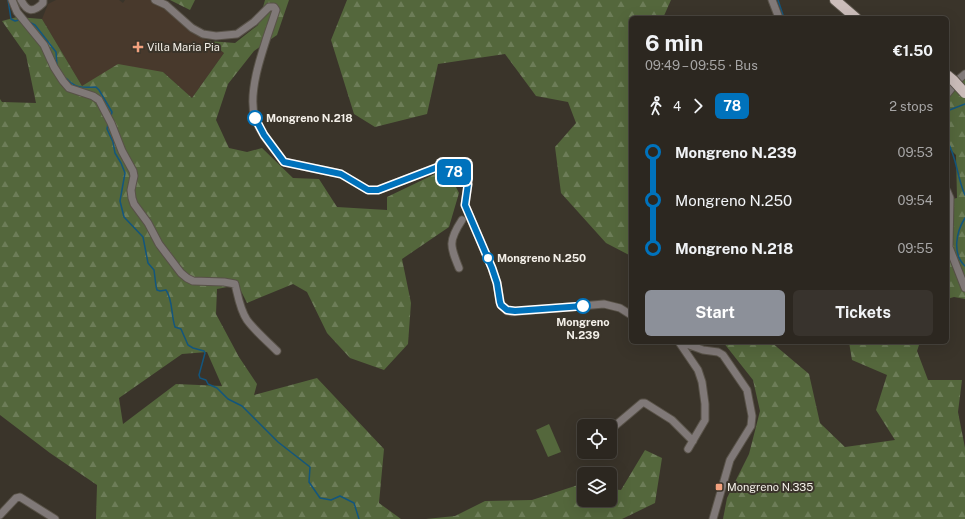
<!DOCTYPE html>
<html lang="en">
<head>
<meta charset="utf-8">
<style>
	body { margin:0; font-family:"Public Sans",sans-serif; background:#38332d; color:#f1f3f6; height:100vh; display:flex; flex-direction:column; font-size:15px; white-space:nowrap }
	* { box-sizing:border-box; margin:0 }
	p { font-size:13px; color:#a6a5a5 }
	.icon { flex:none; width:22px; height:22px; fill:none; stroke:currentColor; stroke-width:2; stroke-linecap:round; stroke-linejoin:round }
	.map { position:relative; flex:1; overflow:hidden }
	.side { position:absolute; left:629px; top:16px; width:320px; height:328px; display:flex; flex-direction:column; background:#2c2720; border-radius:6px; box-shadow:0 4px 16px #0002,0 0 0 1px #48443e }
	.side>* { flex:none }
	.badge { padding:0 8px; border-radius:6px; font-size:14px; line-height:26px }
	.buttons { position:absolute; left:577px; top:419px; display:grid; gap:8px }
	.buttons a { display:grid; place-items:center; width:40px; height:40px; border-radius:6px; background:#2c2720; box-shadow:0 4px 16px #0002,0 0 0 1px #48443e; font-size:20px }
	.map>.badge { position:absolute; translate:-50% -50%; box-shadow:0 0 0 2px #fff }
	.legs { display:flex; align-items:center; gap:6px; height:44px; padding:0 16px; font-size:13px }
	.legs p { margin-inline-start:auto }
	.overview { display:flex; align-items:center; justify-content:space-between; height:68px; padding:0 16px }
	h1 { font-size:22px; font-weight:700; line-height:30px }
	.button { display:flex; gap:8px; margin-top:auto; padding:8px 16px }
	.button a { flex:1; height:46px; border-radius:6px; background:#8c9099; color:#fff; font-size:16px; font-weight:700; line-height:46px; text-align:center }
	.button a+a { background:#38332d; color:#f1f3f6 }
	ul { padding:0 16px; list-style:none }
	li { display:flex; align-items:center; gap:14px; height:48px; font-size:15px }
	li i { display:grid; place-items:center; width:6px; height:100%; margin:0 5px; background:currentColor }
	li i::after { content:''; width:10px; height:10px; margin:-5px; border:3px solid; border-radius:50%; background:#2c2720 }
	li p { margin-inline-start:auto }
	li:first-child i { background:linear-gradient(#0000 50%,currentColor 0) }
	li:last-child i { background:linear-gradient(currentColor 50%,#0000 0) }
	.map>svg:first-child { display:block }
	.medical { fill:#48392c }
	.forest { fill:url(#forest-firs); fill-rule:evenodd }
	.green { fill:#54673c }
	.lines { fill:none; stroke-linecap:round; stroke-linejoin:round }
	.stream { stroke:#13567e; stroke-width:1.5 }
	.street-casing { stroke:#585248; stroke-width:9 }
	.primary-casing { stroke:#585248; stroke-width:12 }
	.street { stroke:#807978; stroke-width:7 }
	.primary { stroke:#cbbdba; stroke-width:10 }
	.primary-bridge-casing { stroke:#585248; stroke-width:12; stroke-linecap:butt }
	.primary-bridge { stroke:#cbbdba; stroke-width:10 }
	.line-1-casing { stroke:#fff; stroke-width:9 }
	.line-1 { stroke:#0072bc; stroke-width:6 }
	.poi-dot { fill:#f2a17e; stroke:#3a342a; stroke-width:1.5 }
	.stop-1-dot { fill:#fff; stroke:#0072bc; stroke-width:2 }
	.labels { text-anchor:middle; stroke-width:4; stroke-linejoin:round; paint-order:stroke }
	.poi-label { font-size:11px; fill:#f3efe8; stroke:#3a342a; text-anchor:start }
	.stop-label { font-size:11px; font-weight:bold; fill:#f3efe8; stroke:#3a342a; text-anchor:start }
</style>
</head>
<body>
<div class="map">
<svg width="965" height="519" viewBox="0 0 965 519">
	<defs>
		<pattern id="forest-firs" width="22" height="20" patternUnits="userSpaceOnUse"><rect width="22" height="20" fill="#54673c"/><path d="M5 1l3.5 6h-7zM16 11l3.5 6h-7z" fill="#6d7d58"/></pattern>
	</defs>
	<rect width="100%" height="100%" fill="#3a342a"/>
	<path class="medical" d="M56,0h63l4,3 2,-3h25l22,13 18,19 19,9 15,12 -32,45 -29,-26 -81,14 -40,-67 6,-15z"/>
	<path class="forest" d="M170,0h25l-5,10z
		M265,0h24l-12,35 -23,16 -26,33 -12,36 13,28 18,4 15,-4 31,30 26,1 18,28 50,3v-13l48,-23 17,5 7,14 -10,34 -47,32 9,44 -3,41 -24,26 -34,-12 -23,-25 -20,-41 -14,-8 -46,19 -9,-18 -21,4 -1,25 23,43 18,27 -3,11 63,-17 67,71 -5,54 22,16h-305l1,-34 -47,-32 -50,-38v-316l2,3 34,1 -10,-48 -24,-34 15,-4 25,2 40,67 36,-22 45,8 29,26 32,-45 -15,-12 26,2 23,-18zM207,352l15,34 -46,-2 -53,40 -4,-26 63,-44z
		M347,0h324l-8,18h-32v238l-25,-13 -45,-50 -6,-46 21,-24 -8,-21 -32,-6 -31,-42 -67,10 -11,50 -52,13 -21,-13 -23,-74z
		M965,75v224l-11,-2 -7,2v-99l10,-2 -1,-43 -9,-9v-67z
		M723,342h48l38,32 11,49 25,24 50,-7 -19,-30 11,-35 -35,-15 -3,-18h71l-3,9 11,29h34l-4,32 7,36v71h-242l4,-21 22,-44 11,-43 -7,-31z
		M645,450l17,8 -7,45 -33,16h-196l29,-3 30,-15 47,-1 46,-15 6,1v14h26v-11l11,1z"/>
	<path class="green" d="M549,424l12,28 -13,5 -12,-27z"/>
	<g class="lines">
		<path class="stream" d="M8,0l3,19 4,2 4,-1
			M778,0l6,18
			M29,22l6,3 21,27 1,14 5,8
			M65,78c4,2 4,4 8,6 7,5 16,3 23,3l3,3 13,22 -1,4
			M947,111l18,-7
			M108,124l-1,5 6,13 2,11 6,10 4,10 -5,28 4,16 19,20 5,26 6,7 2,16 1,4 3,1 6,-1c7,10 5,25 9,37l6,2 7,16 5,3 11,3 1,2 -6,22 1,3 6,2 2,4 9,4 11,11 14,7 36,36 32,25 -1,15 11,16 11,2 9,-4 14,7 5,16
			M947,141c10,16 10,37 18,54
			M965,218c-9,14 -13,36 0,48"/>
		<defs>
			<path id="street" d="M12,0l5,12 27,33 10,22 9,14 6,7 24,8 6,4 12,23 11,28 11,20 1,5 -3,14 1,8 2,6 14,19 11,21 22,29 6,5 6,3 31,1 11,2c3,12 5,26 12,36 8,11 20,21 30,31
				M21,0c6,12 12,13 22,3v-3
				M155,0l11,5 26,23 11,6 13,2 21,-2 17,-12 15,-15h5l2,3c-9,29 -30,79 -21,108 5,16 19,30 29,44l57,12 27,16h10l60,-23 20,6 6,4 4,7 -3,21 27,63 5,15 4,22 6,6 4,1 93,-8 16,4 11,7
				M772,0l7,18
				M947,94l12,-15 6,-5
				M947,191l3,7 -1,49 16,41
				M459,268c-9,-22 -11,-27 3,-48
				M679,342l19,28 4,12 3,22v16l-17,29
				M681,342l22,8 15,2 5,3 24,35 5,26 -1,10 -21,34 -17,59
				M610,430l32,-27h3l27,17 21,21
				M0,515l16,-17 4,-1 35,22"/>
			<path id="primary" d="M835,0l21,18"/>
		</defs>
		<use href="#street" class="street-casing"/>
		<use href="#primary" class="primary-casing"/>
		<use href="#street" class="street"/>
		<use href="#primary" class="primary"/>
		<defs>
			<path id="primary-bridge" d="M947,75l6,5 12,13"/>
		</defs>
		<use href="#primary-bridge" class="primary-bridge-casing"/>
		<use href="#primary-bridge" class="primary-bridge"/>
	</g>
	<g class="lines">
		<defs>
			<path id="line-1" d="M255,118l9,17 20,27 57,12 27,16h10l60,-23 20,6 6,4 4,7 -3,21 27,63 5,15 3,19 1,3 6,5 8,1 68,-5"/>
		</defs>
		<use href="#line-1" class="line-1-casing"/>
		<use href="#line-1" class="line-1"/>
	</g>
	<g class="poi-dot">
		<path d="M136 41h4v4h4v4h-4v4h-4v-4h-4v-4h4z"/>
		<rect x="715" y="483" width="8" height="8" rx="2"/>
	</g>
	<g class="stop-1-dot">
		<circle cx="255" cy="118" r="7"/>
		<circle cx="488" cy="258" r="5"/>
		<circle cx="583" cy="306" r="7"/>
	</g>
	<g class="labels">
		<g class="poi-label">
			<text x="147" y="51">Villa Maria Pia</text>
			<text x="727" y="491">Mongreno N.335</text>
		</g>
		<g class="stop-label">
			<text x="266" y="122">Mongreno N.218</text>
			<text x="497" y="262">Mongreno N.250</text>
			<text x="583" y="326" text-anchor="middle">Mongreno<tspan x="583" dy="13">N.239</tspan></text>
		</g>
	</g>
</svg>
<div class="buttons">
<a><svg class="icon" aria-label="locate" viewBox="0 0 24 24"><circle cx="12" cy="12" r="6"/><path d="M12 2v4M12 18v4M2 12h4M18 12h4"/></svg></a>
<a><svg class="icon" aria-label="layers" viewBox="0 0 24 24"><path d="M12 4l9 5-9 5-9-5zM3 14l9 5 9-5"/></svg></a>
</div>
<b class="badge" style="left:454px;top:172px;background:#0072bc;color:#fff">78</b>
<section class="side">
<div class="overview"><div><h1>6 min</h1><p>09:49 – 09:55 · Bus</p></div><b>€1.50</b></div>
<div class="legs"><svg class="icon" aria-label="walk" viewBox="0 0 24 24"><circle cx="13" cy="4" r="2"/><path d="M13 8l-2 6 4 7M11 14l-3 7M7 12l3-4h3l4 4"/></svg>4<svg class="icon" aria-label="forward" viewBox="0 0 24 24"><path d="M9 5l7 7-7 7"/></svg><b class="badge" style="background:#0072bc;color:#fff">78</b><p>2 stops</p></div>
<ul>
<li><i style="color:#0072bc"></i><b>Mongreno N.239</b><p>09:53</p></li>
<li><i style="color:#0072bc"></i><span>Mongreno N.250</span><p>09:54</p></li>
<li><i style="color:#0072bc"></i><b>Mongreno N.218</b><p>09:55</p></li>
</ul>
<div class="button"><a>Start</a><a>Tickets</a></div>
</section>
</div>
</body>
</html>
